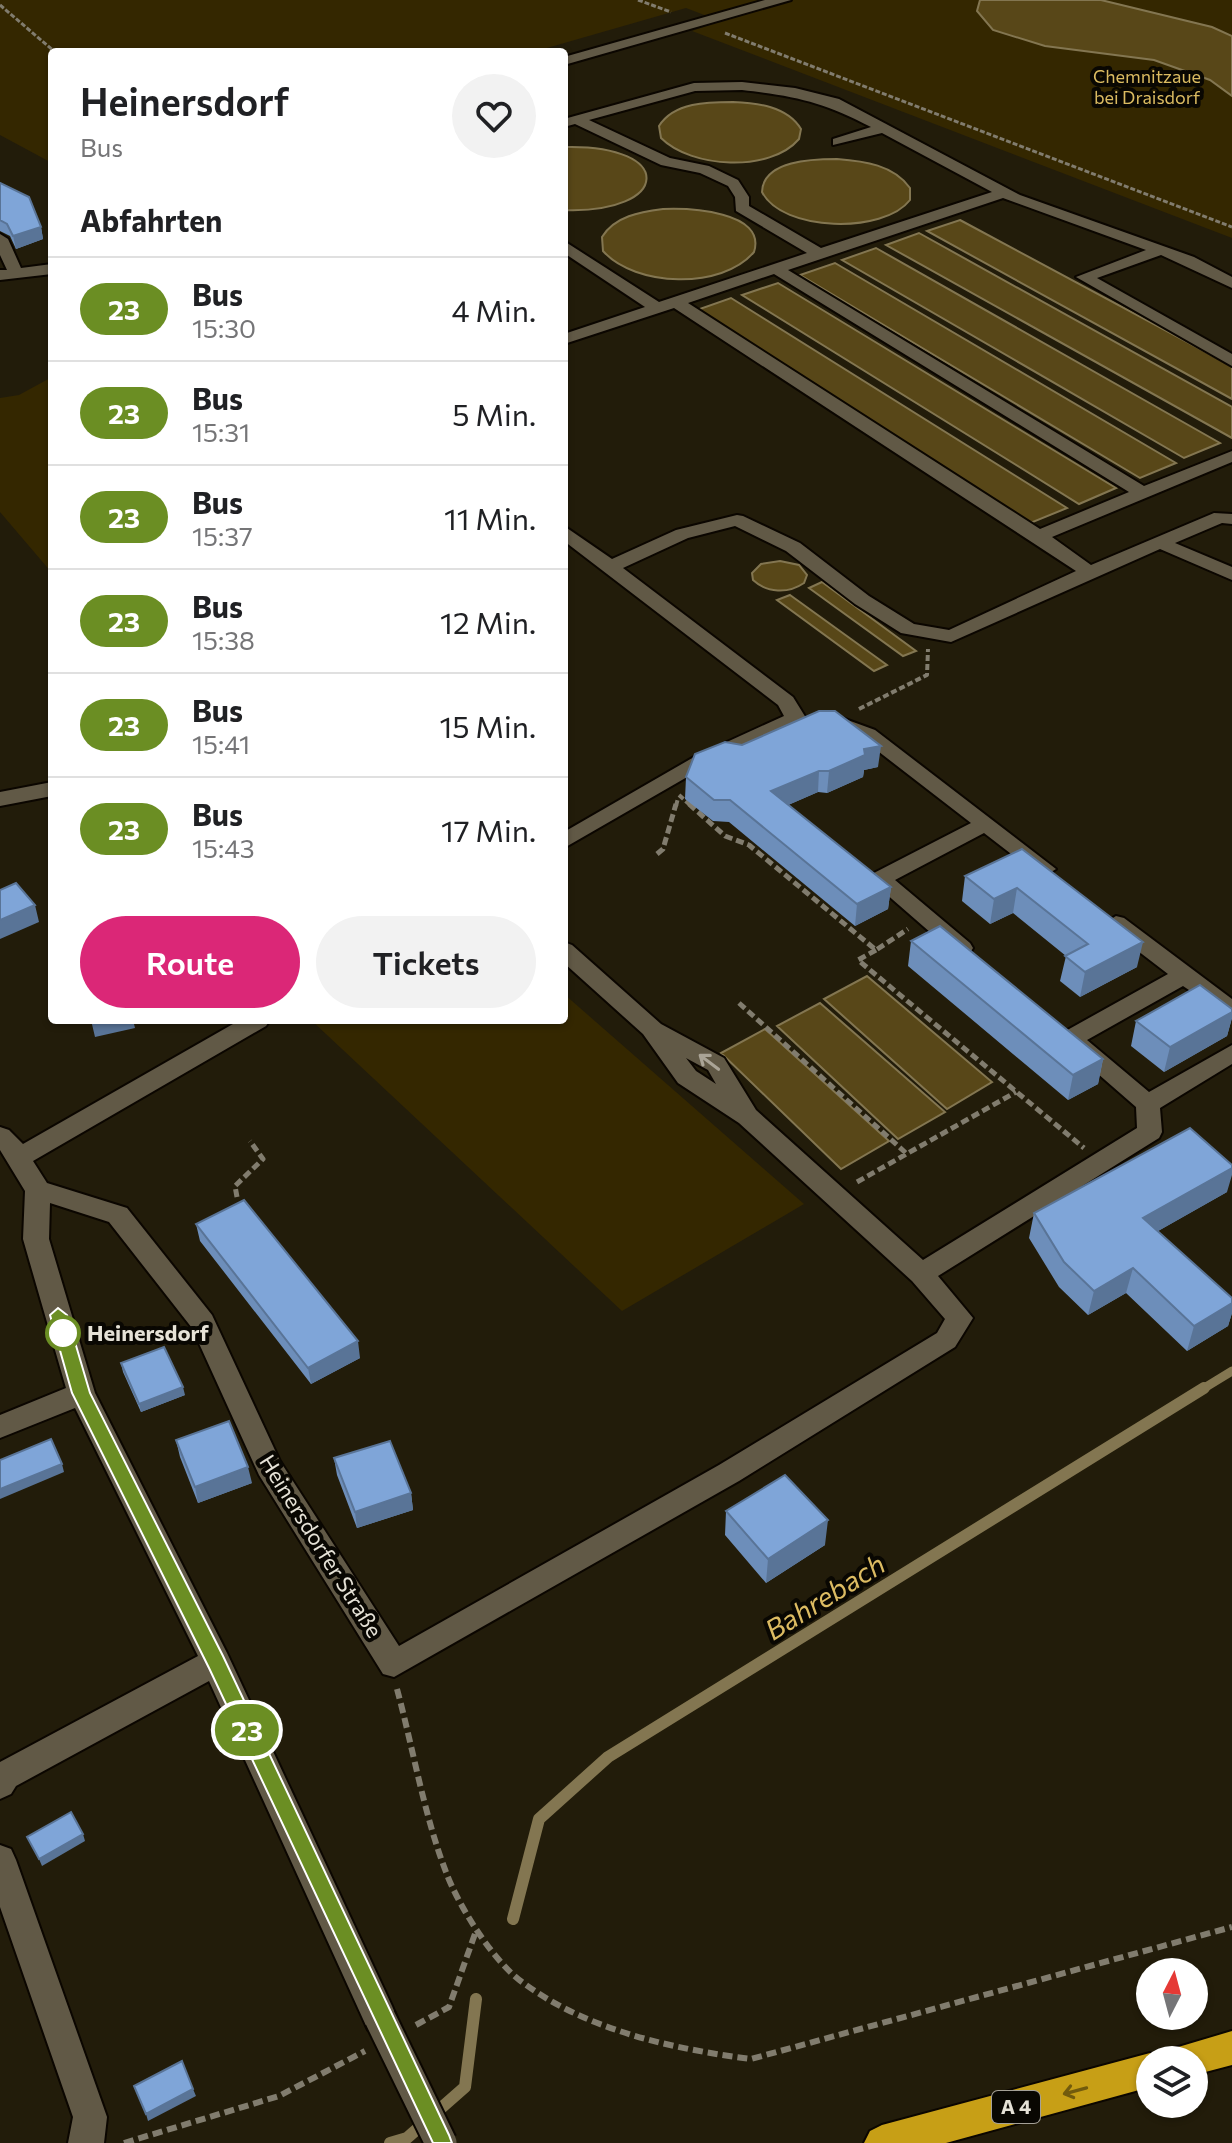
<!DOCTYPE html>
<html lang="de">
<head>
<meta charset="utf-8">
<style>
	body { margin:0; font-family:Commissioner,sans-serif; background:#f2f2f2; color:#202124; height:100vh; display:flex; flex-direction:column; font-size:30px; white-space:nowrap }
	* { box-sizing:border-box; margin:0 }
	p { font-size:26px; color:#757577 }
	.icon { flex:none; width:44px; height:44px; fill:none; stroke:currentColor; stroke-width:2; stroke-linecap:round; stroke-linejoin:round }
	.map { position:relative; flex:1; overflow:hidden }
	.panel { position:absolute; left:48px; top:48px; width:520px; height:976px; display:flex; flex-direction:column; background:#fff; border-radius:8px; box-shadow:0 2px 6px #0004 }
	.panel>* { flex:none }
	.badge { padding:0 16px; border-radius:26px; font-size:28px; line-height:52px }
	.needle { width:52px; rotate:6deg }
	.tools { position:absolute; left:1136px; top:1958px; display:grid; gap:16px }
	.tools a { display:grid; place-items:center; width:72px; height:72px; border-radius:50%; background:#fff; box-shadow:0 2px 6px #0004; font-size:40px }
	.map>.badge { position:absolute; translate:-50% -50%; box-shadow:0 0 0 4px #fff }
	h2 { padding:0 32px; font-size:30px; line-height:72px }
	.round { display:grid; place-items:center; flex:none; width:84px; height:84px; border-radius:42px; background:#f2f2f2 }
	.headline { display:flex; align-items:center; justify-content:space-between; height:136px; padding:0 32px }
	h1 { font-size:38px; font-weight:600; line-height:60px }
	.action { display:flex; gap:16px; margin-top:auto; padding:16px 32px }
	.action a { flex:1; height:92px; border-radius:48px; background:#db2777; color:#fff; font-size:32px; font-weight:600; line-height:92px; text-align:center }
	.action a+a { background:#f2f2f2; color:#202124 }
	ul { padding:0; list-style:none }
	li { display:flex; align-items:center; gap:24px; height:104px; padding:0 32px; border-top:2px solid #e0e0e0 }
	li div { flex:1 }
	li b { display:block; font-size:30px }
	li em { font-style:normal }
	li .badge { min-width:88px; font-weight:700; text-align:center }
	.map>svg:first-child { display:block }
	.green { fill:#342700 }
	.water { fill:#584718; stroke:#837651; stroke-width:2 }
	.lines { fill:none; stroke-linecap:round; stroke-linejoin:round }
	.stream-far1 { stroke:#837651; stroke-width:9 }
	.stream { stroke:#837651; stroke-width:12 }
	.minor-casing { stroke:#0b0600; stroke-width:4 }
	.highway-casing { stroke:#0b0600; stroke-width:4 }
	.path-far3 { stroke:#817c6e; stroke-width:3; stroke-dasharray:5 2; stroke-linecap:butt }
	.path-far2 { stroke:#817c6e; stroke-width:4; stroke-dasharray:6 3; stroke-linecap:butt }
	.path-far1 { stroke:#817c6e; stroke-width:5; stroke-dasharray:8 4; stroke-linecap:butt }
	.path { stroke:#817c6e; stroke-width:6; stroke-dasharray:10 5; stroke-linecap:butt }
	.minor { fill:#615946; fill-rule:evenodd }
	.highway { fill:#c79f16; fill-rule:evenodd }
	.minor-bridge-casing { stroke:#0b0600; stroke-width:35; stroke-linecap:butt }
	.minor-bridge { stroke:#615946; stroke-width:31 }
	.wall { fill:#6d8eba }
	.shaded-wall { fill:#597497 }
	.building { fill:#7fa5d8; stroke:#597497; stroke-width:2 }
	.oneway { stroke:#aaa496 }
	.oneway2 { stroke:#725b0d }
	.line { fill:#6b8e23; stroke:#fff; stroke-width:2 }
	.stop-dot { fill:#fff; stroke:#6b8e23; stroke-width:4 }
	.labels { text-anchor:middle; stroke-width:8; stroke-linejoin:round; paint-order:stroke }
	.far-park-label { font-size:18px; fill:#dbbb61; stroke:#090702 }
	.shield { fill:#090702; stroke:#a4a097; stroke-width:2 }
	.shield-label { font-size:20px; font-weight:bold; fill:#e6e2d7 }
	.stop-label { font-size:22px; font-weight:bold; fill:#e6e2d7; stroke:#090702; text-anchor:start }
	.street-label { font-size:22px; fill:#e6e2d7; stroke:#090702 }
	.near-water-label { font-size:28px; font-style:italic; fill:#dcbb62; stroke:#090702 }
</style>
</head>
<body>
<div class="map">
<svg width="1232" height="2143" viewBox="0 0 1232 2143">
	<rect width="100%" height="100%" fill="#221c0a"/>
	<path class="green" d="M0,0h1232v238l-540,-207 28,-10 -34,-13 -153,44h-481v111l-52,-28z
		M52,377v196l-52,-61v-114l19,-3z
		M564,994l240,210 -182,107 -311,-291h253z"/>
	<path class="water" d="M980,0h121l111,27 20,9v60l-22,-16 -56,-20 -109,-14 -52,-16 -16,-19z
		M733,102c24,1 54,4 68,27l-2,10c-29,34 -108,29 -138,-1l-2,-12c15,-24 49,-24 74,-24z
		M564,147c113,-3 107,67 0,63z
		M837,159c27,2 57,6 73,29v12c-26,34 -128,32 -148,-8 1,-32 52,-33 75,-33z
		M663,209c25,-1 104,2 91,43 -32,38 -119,35 -151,-1l-1,-14c13,-21 38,-25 61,-28z
		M960,220l272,146v33l-305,-168z
		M919,233l313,174v31l-346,-193z
		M876,248l344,195 -36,15 -342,-198z
		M835,263l341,200 -36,15 -340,-203z
		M778,283l338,205 -37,16 -337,-209z
		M731,298l336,210 -39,16 -334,-213z
		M780,561l19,4 8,10 -3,8c-16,11 -37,10 -51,-3l-1,-7 9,-9z
		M822,582l94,69 -13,5 -94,-68z
		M790,595l97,70 -13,6 -97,-71z
		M867,976l125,106 -45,27 -123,-110z
		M820,1003l125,109 -47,27 -121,-113z
		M765,1029l124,112 -48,28 -120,-116z"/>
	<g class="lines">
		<path class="stream-far1" d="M1201,1390l31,-19"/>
		<path class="stream" d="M513,1919l26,-100 69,-62 596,-369
			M390,2143l17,-5 58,-51 11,-88"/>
		<defs>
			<path id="minor" d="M765,0h26l-227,65v-8z
				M742,82l53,6 44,11 181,96 174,62 38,20v11l-71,-33 -64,23 135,76v12l-156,-89 70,-27 -143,-52 -215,72 356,216 88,-35v11l-180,75 39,28 123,-52 18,1v10l-10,-1 -47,20 57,24v13l-72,-31 -209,93 -50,-9 -46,-29 -69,-53 -51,-25 -47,12 -65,30 170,129 13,21 -98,47 -144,83v-16l130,-75 90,-41 -6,-11 -214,-164v-15l48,33 64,-29 61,-15 6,1 57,27 69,53 45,28 35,6 127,-59 -402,-263 -110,36v-10l81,-27 -81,-54v-12l95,61 148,-49 -71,-42 -1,-14 -7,-11 -28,-13 -39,-8 -86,-41 -11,3v-8l130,-36zM742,90c54,6 81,12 129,37l-38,12v6l49,-12 110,59 -171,56 -72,-42v-9l-11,-17 -29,-14 -39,-8 -81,-38 106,-29zM774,274l355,218 -89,37 -352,-226z
				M0,234l8,5 13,29 31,-4v10l-52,6v-10h7l-7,-15z
				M834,715l41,15 181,139 -11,7 -8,-2 -53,-41 -89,47 75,63 3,5 -3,5h-16l-85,-74 3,-5 99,-51 -110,-85 -34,-13 -3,-4z
				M52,782v14l-52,10v-14z
				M1116,916l8,2 108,81v20l-49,-33 -96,54 62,52 83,-47v19l-72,44 2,24 -3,6 -221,138 35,42 -18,29 -216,134 -345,196 -11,-3 -124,-199 -67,-147 -83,-106 -59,-19 -1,36 46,154 132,260 165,353 5,12 -5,12 -12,5 -12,-5 -159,-349 -193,105 -5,8 -11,5v-37l198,-106 -123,-248 -75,30v-23l66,-27 -43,-149 2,-48 -25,-41v-23l9,3 14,14 217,-124h30l-4,6 -233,135 14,22 80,25 85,107 68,146 119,185 320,-181 218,-132 8,-14 -33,-38 -173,-158 -61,-40 -35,-49 -79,-71v-21l8,3 89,79 63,34 32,52 167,150 214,-132 -1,-21 -78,-68 4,-6 106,-59 -60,-46 -3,-5zM686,1058l22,12 8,14 -20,-13z
				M0,1845l11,4 5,11 91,257 -3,26h-36l5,-26 -73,-210z"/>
			<path id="highway" d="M1232,2031v34l-38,10v-15h-24l5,-12z
				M1150,2053l13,7h-13v27l-204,56h-82l6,-12 12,-6z"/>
		</defs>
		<use href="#minor" class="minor-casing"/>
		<use href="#highway" class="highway-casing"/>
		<path class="path-far3" d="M638,0l33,12
			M0,5l55,47
			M725,33l507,194"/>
		<path class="path-far2" d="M859,709l68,-34 1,-26
			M679,795l12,11
			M676,806l2,-8"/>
		<path class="path-far1" d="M689,804l36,32 24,9 127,105 32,-21
			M657,854l6,-5 13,-45
			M876,950l-18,10 226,188
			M739,1003l168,151
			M857,1182l159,-90
			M237,1197l-2,-11 28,-27 -13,-18"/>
		<path class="path" d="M397,1689c16,59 27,126 49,183 12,33 47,89 76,110 64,48 151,67 229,77l481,-132
			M416,2025l33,-18 27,-76
			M124,2143l155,-47 86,-45"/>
		<use href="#minor" class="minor"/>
		<use href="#highway" class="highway"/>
		<defs>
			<path id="minor-bridge" d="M380,2018l61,125"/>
		</defs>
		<use href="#minor-bridge" class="minor-bridge-casing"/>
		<use href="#minor-bridge" class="minor-bridge"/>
	</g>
	<path class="wall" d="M0,183l41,44 2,12 -27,10 -6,-13 -10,-5z
		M878,767l-14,3 -1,7 -36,16 -9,-1 -30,13 103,82 -3,22 -33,17 -126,-104 -16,-1 -28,-22 1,-22z
		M1022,849l115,118 -57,30 -20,-16 6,-25 -53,-43 -23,11 -28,-23 3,-25z
		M911,941l192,118 -5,25 -30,16 -160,-134z
		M1232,1009v9l-5,18 -63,36 -33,-26 5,-25z
		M1227,1192l-69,39 74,67v15l-4,13 -41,25 -61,-58 -38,22 -29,-28 -30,-49 5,-25z
		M196,1224l164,134 -49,26 -111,-143z
		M121,1363l64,32 -44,17 -18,-40z
		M176,1440l76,43 -54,20 -18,-46z
		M334,1458l77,35 2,17 -56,18 -20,-53z
		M726,1511l99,34 -59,38 -41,-48z"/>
	<path class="shaded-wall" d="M41,227l2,12 -27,10 -3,-13z
		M881,746l-3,21 -14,3 -1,7 -36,16 2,-22 35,-22z
		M819,771l-1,21 -48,21 1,-22z
		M891,887l-3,22 -33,17 2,-22z
		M1017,888l-4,25 -23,11 4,-25z
		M35,905l4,17 -39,17v-19z
		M1143,942l-6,25 -57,30 5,-25z
		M1232,1012v6l-5,18 -63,36 6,-25z
		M91,1020h42l2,8 -40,9z
		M1103,1059l-5,25 -30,16 5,-25z
		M1232,1168v7l-5,17 -90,51 6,-25z
		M1133,1268l-7,25 -38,22 6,-24z
		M1232,1303v10l-4,13 -41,25 7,-25z
		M358,1341l2,17 -49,26 -3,-16z
		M183,1387l2,8 -44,17 -2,-8z
		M62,1464l2,8 -64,27v-10z
		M248,1467l4,16 -54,20 -3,-16z
		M411,1493l2,17 -56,18 -2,-16z
		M828,1520l-3,25 -59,38 2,-24z
		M83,1834l2,7 -43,25 -3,-7z
		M193,2089l3,7 -48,25 -2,-7z"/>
	<path class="building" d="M0,183l29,14 12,30 -28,9 -6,-12 -7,-4z
		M819,711h16l46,35 -17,3 1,6 -36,16h-10l-48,20 120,96 -34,17 -127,-104h-16l-28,-23 9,-23 30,-12 17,3z
		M1022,849l121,93 -58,30 -20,-16 23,-12 -71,-56 -23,11 -29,-23z
		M16,883l19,22 -35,15v-30z
		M940,926l163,133 -30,16 -162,-134z
		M1200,985l32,24v3l-62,35 -34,-26z
		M1190,1128l42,37v3l-89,50 89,80v5l-38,23 -61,-58 -39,23 -30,-29 -30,-49z
		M244,1200l114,141 -50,27 -112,-144z
		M164,1347l19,40 -44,17 -18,-41z
		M229,1421l19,46 -53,20 -19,-47z
		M51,1439l11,25 -62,25v-29z
		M390,1441l21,52 -56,19 -21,-54z
		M785,1475l43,45 -60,39 -42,-48z
		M71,1812l12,22 -44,25 -12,-22z
		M182,2061l11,28 -47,25 -12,-28z"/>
	<defs><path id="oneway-shaft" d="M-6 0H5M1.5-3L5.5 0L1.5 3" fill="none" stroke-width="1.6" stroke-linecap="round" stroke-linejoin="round" transform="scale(2)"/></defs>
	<use class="oneway" href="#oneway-shaft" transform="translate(709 1062) rotate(-143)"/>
	<use class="oneway2" href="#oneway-shaft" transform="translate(1075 2091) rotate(165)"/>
	<path class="line" d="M58,1308l9,7 23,78 133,263 226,479 3,8h-19l-224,-475 -137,-275 -22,-78z"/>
	<circle class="stop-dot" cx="63" cy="1333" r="16"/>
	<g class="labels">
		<g class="far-park-label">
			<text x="1147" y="83">Chemnitzaue<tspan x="1147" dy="21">bei Draisdorf</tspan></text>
		</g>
		<rect class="shield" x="992" y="2091" width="48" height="32" rx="6"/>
		<g class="shield-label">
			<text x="1016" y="2114">A 4</text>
		</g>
		<g class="stop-label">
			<text x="87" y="1341">Heinersdorf</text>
		</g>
		<g class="street-label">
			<text transform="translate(321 1546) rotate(58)" y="8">Heinersdorfer Straße</text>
		</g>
		<g class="near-water-label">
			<text transform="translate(825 1597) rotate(-32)" y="10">Bahrebach</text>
		</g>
	</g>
</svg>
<div class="tools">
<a><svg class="needle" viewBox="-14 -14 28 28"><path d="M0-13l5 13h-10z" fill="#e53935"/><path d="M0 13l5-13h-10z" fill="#757577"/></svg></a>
<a><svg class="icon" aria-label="layers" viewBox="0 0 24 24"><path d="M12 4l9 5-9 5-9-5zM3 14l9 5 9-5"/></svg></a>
</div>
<b class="badge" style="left:247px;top:1730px;background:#6b8e23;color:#fff">23</b>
<section class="panel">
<div class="headline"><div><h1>Heinersdorf</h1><p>Bus</p></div><a class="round"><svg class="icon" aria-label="heart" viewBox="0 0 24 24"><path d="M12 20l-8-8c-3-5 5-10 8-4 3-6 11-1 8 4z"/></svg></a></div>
<h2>Abfahrten</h2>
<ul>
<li><span class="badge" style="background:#6b8e23;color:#fff">23</span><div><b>Bus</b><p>15:30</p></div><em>4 Min.</em></li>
<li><span class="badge" style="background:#6b8e23;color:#fff">23</span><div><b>Bus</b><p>15:31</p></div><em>5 Min.</em></li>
<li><span class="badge" style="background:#6b8e23;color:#fff">23</span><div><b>Bus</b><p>15:37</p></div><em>11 Min.</em></li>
<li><span class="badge" style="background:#6b8e23;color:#fff">23</span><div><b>Bus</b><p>15:38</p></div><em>12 Min.</em></li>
<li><span class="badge" style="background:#6b8e23;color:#fff">23</span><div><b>Bus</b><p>15:41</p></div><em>15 Min.</em></li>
<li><span class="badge" style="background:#6b8e23;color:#fff">23</span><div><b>Bus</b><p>15:43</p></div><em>17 Min.</em></li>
</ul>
<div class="action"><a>Route</a><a>Tickets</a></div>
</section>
</div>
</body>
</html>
